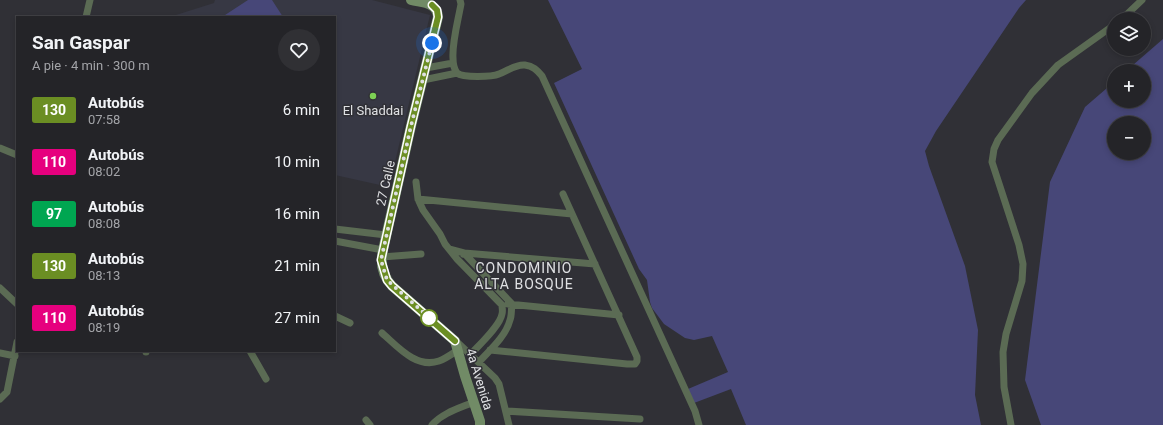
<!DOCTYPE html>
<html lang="es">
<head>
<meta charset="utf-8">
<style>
	body { margin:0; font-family:Roboto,sans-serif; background:#303034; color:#f1f3f6; height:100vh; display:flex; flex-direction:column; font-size:15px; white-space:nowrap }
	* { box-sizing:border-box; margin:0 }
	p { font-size:13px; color:#a3a4a8 }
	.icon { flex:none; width:22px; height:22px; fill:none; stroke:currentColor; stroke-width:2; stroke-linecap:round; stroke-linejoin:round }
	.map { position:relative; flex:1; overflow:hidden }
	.side { position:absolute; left:16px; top:16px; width:320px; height:336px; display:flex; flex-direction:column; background:#242428; border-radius:0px; box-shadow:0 2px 6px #0003,0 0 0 1px #414145 }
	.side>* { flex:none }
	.badge { padding:0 8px; border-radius:3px; font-size:14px; line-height:26px }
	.tools { position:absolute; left:1107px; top:12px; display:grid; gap:8px }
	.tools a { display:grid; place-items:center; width:44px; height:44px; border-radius:50%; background:#242428; box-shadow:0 2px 6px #0003,0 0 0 1px #414145; font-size:20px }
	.you { position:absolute; width:20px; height:20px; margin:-10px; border:3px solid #fff; border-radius:50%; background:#1a73e8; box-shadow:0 0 0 6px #1a73e833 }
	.map>.badge { position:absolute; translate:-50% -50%; box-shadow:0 0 0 2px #fff }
	.round { display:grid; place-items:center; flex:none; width:42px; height:42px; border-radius:21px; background:#303034 }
	.headline { display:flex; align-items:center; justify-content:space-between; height:68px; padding:0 16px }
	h1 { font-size:19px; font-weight:700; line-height:30px }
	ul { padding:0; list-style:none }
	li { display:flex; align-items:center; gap:12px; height:52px; padding:0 16px }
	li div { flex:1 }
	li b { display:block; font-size:15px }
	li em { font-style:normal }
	li .badge { min-width:44px; font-weight:700; text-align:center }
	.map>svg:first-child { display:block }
	.built { fill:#373844 }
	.green { fill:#474778; fill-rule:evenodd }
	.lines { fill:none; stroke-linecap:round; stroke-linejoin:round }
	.street { stroke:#5b6b54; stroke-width:7 }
	.secondary { stroke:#718b66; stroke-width:10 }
	.line-casing { stroke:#fff; stroke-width:9 }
	.line { stroke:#6b8e23; stroke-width:6 }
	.walk { stroke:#dfe0e3; stroke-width:4; stroke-dasharray:0 7.2 }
	.poi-dot { fill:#7dd154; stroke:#303036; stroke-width:1.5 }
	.stop-dot { fill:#fff; stroke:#6b8e23; stroke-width:2 }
	.labels { text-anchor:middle; stroke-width:3; stroke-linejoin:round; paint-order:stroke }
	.poi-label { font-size:13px; fill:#dfe0e3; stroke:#303036 }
	.street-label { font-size:13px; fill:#dfe0e3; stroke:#303036 }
	.neighbourhood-label { font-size:14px; letter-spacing:1px; fill:#dfe0e3; stroke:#303036 }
</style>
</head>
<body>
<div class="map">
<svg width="1163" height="425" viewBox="0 0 1163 425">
	<rect width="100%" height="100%" fill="#303036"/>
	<path class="built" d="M215,0h157l58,15 -41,172 -54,-12v-158h-160l1,-2 38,-12z"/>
	<path class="green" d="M248,0h24l11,17h-61z
		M548,0h478l-7,8 -83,123 -11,20 4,15 36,100 13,64 -3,65 6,30h-235l-15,-36 -37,14 -6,-14 40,-17 -16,-36 -18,4 -9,-2 -21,-14 -12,-16 -2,-6 -3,-22 -8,-11 -85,-186 28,-14z
		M1163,39v386h-122l-16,-45 25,-198 35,-75 29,-25v19h30v-30h-18zM1114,123h30v30h-30z"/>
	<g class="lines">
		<path class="street" d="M460,0l1,4c-3,17 -9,38 -8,54 0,5 1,11 4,15 6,5 35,4 42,1 9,-3 16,-10 26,-9 8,1 12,5 17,11l153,335 4,14
			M86,17l4,-17
			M1122,19l20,-19
			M426,68l27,-5
			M423,80l34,-7
			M0,148l17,7
			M416,182l2,17 5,11 17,24 5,10 12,15 45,46c0,3 1,6 0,9 -2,12 -23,31 -31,40
			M418,199l154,15
			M335,229l51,6
			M335,241l48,9
			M449,249l15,4 48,51c-1,5 0,11 -2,16 -4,16 -20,30 -31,42
			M463,254l1,-1 131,11
			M382,257l39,-3
			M0,288l17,16
			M508,304l111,11
			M335,316l15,7
			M382,333c15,13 34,36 57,28 6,-2 13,-7 19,-11
			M456,341l39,37 4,6 10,41
			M490,350l137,14h8l2,-3v-4l-74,-163
			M250,351l16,28
			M146,352v-1
			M0,353l15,3
			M0,399l7,-7 10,-50
			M506,411l134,8
			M366,420l4,5
			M432,425c10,-12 28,-17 42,-23
			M1011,425l-7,-38 -1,-35 3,-18 16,-53 1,-17 -4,-19 -27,-83 2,-13 4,-9 34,-47 26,-28 56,-40"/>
		<path class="secondary" d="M411,0c12,3 26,2 27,17l-27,109 -28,124c-3,13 0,26 9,36l63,55 10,35 15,45v4"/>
	</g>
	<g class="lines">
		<defs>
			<path id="line" d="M432,5l5,5 1,7 -27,109 -30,134 6,20 5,6 63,55"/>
		</defs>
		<use href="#line" class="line-casing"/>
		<use href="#line" class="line"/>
		<path class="walk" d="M429,318l5,4 -47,-42 -6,-20 30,-134 21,-83"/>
	</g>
	<circle class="poi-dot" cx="373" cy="96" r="4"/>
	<circle class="stop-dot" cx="429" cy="318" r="8"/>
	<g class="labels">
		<g class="poi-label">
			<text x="373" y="115">El Shaddai</text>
		</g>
		<g class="street-label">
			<text transform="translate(385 183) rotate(-77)" y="5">27 Calle</text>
			<text transform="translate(480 379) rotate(73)" y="5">4a Avenida</text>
		</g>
		<g class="neighbourhood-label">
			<text x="524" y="273">CONDOMINIO<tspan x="524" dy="16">ALTA BOSQUE</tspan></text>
		</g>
	</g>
</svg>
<div class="tools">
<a><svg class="icon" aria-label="layers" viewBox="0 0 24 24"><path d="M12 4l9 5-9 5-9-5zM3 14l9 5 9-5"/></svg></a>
<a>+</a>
<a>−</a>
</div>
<div class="you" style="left:432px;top:43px"></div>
<section class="side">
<div class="headline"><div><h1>San Gaspar</h1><p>A pie · 4 min · 300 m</p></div><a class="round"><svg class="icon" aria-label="heart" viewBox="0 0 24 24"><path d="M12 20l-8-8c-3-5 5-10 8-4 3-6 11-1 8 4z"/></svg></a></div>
<ul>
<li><span class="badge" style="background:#6b8e23;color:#fff">130</span><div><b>Autobús</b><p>07:58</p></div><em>6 min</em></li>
<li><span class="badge" style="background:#e6007e;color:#fff">110</span><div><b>Autobús</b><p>08:02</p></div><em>10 min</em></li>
<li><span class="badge" style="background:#00a651;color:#fff">97</span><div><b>Autobús</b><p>08:08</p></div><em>16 min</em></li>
<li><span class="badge" style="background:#6b8e23;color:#fff">130</span><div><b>Autobús</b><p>08:13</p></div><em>21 min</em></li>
<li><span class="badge" style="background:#e6007e;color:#fff">110</span><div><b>Autobús</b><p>08:19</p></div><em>27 min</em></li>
</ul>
</section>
</div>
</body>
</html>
